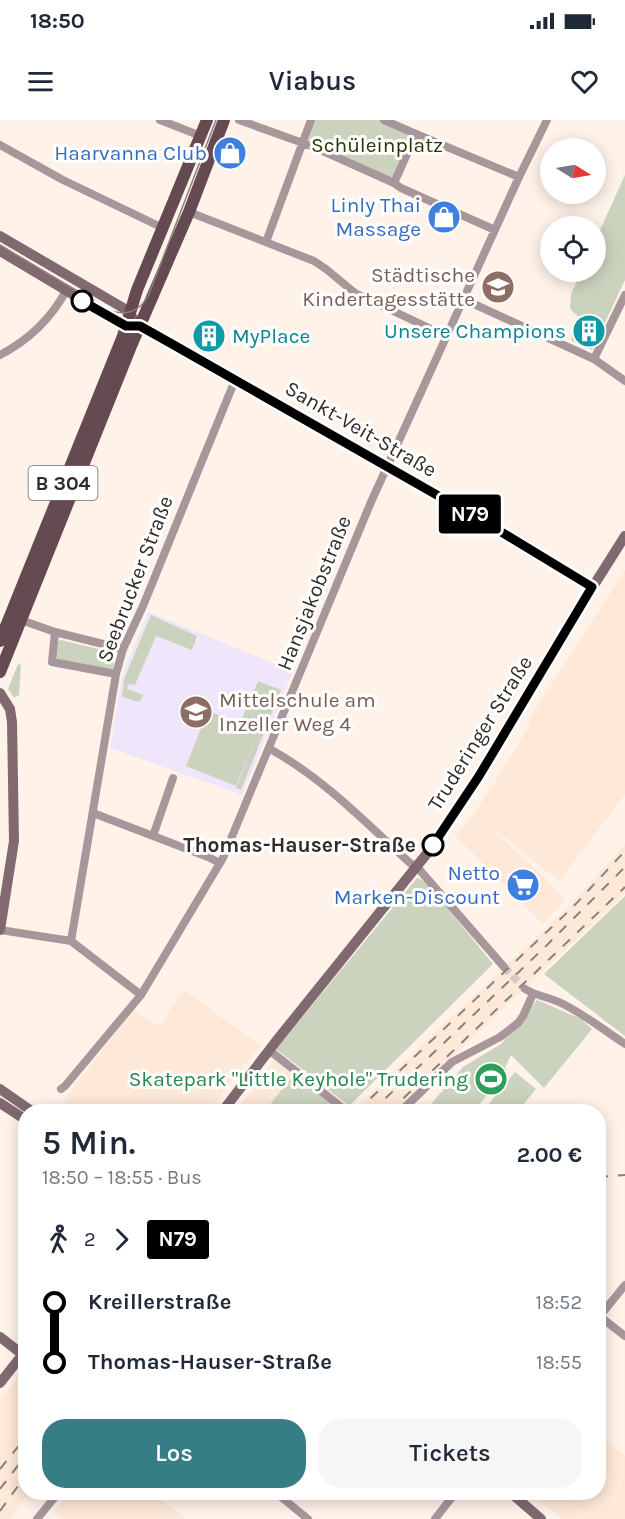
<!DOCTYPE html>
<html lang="de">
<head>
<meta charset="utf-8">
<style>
	body { margin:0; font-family:Karla,sans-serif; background:#f6f6f7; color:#1f2937; height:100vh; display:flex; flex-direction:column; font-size:22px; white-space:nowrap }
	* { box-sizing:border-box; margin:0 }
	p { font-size:20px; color:#747a83 }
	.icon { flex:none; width:33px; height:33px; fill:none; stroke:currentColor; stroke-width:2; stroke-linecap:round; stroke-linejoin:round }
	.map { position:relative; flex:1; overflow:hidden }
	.sheet { position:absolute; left:18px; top:984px; width:588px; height:396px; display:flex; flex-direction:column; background:#fff; border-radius:24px; box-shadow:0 3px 15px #0003 }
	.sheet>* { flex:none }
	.badge { padding:0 12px; border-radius:4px; font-size:21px; line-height:39px }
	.needle { width:39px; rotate:101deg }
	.fabs { position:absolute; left:540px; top:18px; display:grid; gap:12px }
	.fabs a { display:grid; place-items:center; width:66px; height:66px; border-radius:50%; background:#fff; box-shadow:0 3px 15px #0003; font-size:30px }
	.map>.badge { position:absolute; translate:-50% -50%; box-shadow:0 0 0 3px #fff }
	.legs { display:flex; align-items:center; gap:9px; height:66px; padding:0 24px; font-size:20px }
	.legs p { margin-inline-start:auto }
	.headline { display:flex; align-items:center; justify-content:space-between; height:102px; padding:0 24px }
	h1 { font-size:33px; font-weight:600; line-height:45px }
	.button { display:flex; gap:12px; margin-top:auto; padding:12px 24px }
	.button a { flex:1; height:69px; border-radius:24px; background:#367e85; color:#fff; font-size:24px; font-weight:600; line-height:69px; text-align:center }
	.button a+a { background:#f6f6f7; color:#1f2937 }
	ul { padding:0 24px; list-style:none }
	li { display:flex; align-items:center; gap:21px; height:60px; font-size:22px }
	li i { display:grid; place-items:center; width:9px; height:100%; margin:0 8px; background:currentColor }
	li i::after { content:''; width:15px; height:15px; margin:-8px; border:4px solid; border-radius:50%; background:#fff }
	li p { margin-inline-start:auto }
	li:first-child i { background:linear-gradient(#0000 50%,currentColor 0) }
	li:last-child i { background:linear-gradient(currentColor 50%,#0000 0) }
	.status { display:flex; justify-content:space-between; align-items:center; height:42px; padding:0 30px; background:#fff; direction:ltr }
	.status svg { height:16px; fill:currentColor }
	header { display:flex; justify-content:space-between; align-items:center; height:78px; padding:0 24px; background:#fff; font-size:27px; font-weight:600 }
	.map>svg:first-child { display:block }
	.built { fill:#fee9d8 }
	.education { fill:#efe6fb }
	.green { fill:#cbd3be }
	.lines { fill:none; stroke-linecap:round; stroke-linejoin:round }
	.street-tunnel { stroke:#d5cac2; stroke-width:8; stroke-dasharray:8 4; stroke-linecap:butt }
	.street { stroke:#a7969a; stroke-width:8 }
	.secondary { stroke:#816970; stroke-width:10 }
	.primary { stroke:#664a52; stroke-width:12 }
	.tram { stroke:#89817b; stroke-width:1.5 }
	.rail { stroke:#89817b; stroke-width:2; stroke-dasharray:10 10; stroke-linecap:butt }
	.line-1-casing { stroke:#fff; stroke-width:14 }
	.line-1 { stroke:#000; stroke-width:9 }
	.stop-1-dot { fill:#fff; stroke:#000; stroke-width:3 }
	.labels { text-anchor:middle; stroke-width:6; stroke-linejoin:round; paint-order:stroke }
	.shield { fill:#fff; stroke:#6e6b68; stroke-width:1.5 }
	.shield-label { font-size:20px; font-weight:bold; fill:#302b27 }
	.park-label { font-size:21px; fill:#283601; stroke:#fff }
	.shop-label { font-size:21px; fill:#366cbe; stroke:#fff; text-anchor:end }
	.education-label { font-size:21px; fill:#785e54; stroke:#fff; text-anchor:end }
	.culture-label { font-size:21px; fill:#0d838f; stroke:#fff; text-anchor:end }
	.street-label { font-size:21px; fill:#302b27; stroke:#fff }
	.stop-label { font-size:21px; font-weight:bold; fill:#302b27; stroke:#fff; text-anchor:end }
	.leisure-label { font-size:21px; fill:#27864d; stroke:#fff; text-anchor:end }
</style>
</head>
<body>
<div class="status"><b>18:50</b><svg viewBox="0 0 49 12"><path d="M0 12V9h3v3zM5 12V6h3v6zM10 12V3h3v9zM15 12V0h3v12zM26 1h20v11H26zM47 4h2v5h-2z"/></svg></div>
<header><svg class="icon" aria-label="menu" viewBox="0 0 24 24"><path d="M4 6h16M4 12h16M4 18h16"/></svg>Viabus<svg class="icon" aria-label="heart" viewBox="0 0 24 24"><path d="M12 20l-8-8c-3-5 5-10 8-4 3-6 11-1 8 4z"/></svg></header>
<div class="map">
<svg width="625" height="1399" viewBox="0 0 625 1399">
	<rect width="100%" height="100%" fill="#fef2e9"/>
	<path class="built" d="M625,450v225l-66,86 -75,-60 82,78 -23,25 -88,-89 20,-22 19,-30 37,-59 -3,-3z
		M625,724v48l-6,7 -224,212 -44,1 219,-207z
		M183,869l77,56 -51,66 -154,1 78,-102 27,16z
		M275,939l19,15 -30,37 -29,1z
		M25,1247l1,125 3,1 -18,26h-11v-118z
		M599,1315l26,21v63h-63l-32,-26 68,-1z
		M70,1373h84l32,26h-123l-9,-7z"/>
	<path class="education" d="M148,492l145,59 -51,124 -132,-47 12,-72z"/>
	<path class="green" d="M315,0h66l34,16 -20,44 -87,-39z
		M625,55v105l-33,70 -21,-10 10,-21 -11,-10 1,-15 10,-22h15v-33z
		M151,495l46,21 -5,14 -36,-14 -21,49 -6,-1 -2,5 16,6 -3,7 -18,-5 2,-18z
		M61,520l54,13 -2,16 -2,2 -52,-11 -5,-4 2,-14z
		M18,544l3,1 -2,30 -5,3 -6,-9z
		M258,561l23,9 -40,100 -5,-2 23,-58 -23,56 -50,-20 22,-55 43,17 -1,-3 -9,-4z
		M417,758l8,3 68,83 -144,142 -73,-57z
		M625,776v140l-81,-62z
		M537,880l44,19 11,10 -48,59 -33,-33 -6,12 2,3 -28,35 4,6 -59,1 39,-45 38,-23z
		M515,952l21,17 -18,22h-19l-10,-7z
		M294,954l45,37 -75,1z"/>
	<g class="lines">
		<path class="street-tunnel" d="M504,847l21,22"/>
		<path class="street" d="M160,0l41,16
			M239,0l75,27 80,36 22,-49 -32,-14
			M416,14l103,43
			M0,25l63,35 100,48
			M394,63l7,5 94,42
			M189,92l125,49 12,8 29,24 91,43
			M266,122l45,-122
			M463,179l131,60 31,22
			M0,235c29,-15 50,-35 66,-64
			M594,239l31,-64
			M21,500l34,12 68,17
			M55,512l-3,30 64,12
			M270,629c53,29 95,73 140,114l7,4 87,100
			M93,693l115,44 12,6
			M153,716l20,-58
			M0,810l71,11 70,54
			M71,821l45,-267 7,-25 20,-43 92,-226
			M525,869c11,7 24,8 36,14 23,11 43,27 64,41
			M269,930l71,56
			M61,969l4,-3 76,-91 82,-137 148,-356 148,-325 28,-57
			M400,992l52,-50 48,-25 18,-14 5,-7 10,-22
			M598,1195l27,21
			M600,1196l25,-31
			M275,1372l33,27
			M37,1399l22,-27
			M435,1399l21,-27"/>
		<path class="secondary" d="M0,116l125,73 15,17 353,201 99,60
			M0,131l119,71 7,4h8
			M0,573l10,16 2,13 2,119 -14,89
			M0,969l33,23
			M0,983l26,17
			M222,992l55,-72 156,-194 46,-70 98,-164 48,-76
			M0,1217l22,17
			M0,1263l26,-33
			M510,1372l31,27"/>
		<path class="primary" d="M0,521l123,-305 14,-46 70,-170
			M0,552l131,-326 58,-134 35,-92"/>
		<path class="tram" d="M0,125l111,66c17,5 30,-1 38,-17l67,-174"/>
		<path class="rail" d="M356,992l216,-204 53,-57
			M371,992l173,-164 81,-81
			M389,992l236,-225
			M598,1057l27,-2
			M0,1349l26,-32
			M0,1369l26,-34
			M0,1391l26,-36"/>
	</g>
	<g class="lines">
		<defs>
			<path id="line-1" d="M82,181l44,25h14l32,18 321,183 99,60 -113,189 -46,69"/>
		</defs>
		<use href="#line-1" class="line-1-casing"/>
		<use href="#line-1" class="line-1"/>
	</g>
	<defs>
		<symbol id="shop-disc" viewBox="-11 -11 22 22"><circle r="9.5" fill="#3f7fe0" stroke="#fff"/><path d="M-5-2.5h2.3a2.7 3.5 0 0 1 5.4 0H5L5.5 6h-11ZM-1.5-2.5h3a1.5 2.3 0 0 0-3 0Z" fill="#fff"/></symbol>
		<symbol id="school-disc" viewBox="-11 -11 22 22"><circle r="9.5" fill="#8d6e63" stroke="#fff"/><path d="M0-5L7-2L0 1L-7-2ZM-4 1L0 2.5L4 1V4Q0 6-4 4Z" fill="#fff"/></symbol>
		<symbol id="building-disc" viewBox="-11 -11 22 22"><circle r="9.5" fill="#0f9aa8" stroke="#fff"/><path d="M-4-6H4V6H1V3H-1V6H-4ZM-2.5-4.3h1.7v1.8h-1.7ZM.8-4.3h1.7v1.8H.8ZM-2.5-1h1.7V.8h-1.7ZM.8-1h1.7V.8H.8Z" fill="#fff"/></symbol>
		<symbol id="supermarket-disc" viewBox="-11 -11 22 22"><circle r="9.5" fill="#3f7fe0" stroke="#fff"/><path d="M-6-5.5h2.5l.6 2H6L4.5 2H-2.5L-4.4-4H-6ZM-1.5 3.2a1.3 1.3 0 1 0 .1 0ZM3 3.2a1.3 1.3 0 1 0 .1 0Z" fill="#fff"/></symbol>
		<symbol id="stadium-disc" viewBox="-11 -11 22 22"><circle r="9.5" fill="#2e9e5b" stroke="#fff"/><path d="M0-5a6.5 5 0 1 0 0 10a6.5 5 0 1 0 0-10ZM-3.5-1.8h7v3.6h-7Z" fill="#fff"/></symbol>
	</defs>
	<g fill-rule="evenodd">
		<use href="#shop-disc" x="211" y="14" width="38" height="38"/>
		<use href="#shop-disc" x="425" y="78" width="38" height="38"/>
		<use href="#school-disc" x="479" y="148" width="38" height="38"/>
		<use href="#building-disc" x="570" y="192" width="38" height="38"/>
		<use href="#building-disc" x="190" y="197" width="38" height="38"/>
		<use href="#school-disc" x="177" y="573" width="38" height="38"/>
		<use href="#supermarket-disc" x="504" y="746" width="38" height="38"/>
		<use href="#stadium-disc" x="472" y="940" width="38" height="38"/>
	</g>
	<g class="stop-1-dot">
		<circle cx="82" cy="181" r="10"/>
		<circle cx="433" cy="725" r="10"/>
	</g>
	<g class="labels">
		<rect class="shield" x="28.5" y="346" width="69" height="34" rx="4.5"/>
		<g class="shield-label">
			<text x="63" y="370">B 304</text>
		</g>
		<g class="park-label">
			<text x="377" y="32">Schüleinplatz</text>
		</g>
		<g class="shop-label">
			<text x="207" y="40">Haarvanna Club</text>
			<text x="421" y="92">Linly Thai<tspan x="421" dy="24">Massage</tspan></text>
			<text x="500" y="760">Netto<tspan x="500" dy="24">Marken-Discount</tspan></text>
		</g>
		<g class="education-label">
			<text x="475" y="162">Städtische<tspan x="475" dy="24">Kindertagesstätte</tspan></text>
			<text x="219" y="587" text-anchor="start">Mittelschule am<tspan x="219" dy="24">Inzeller Weg 4</tspan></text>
		</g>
		<g class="culture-label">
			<text x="566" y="218">Unsere Champions</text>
			<text x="232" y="223" text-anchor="start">MyPlace</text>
		</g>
		<g class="street-label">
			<text transform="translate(361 309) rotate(30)" y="7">Sankt-Veit-Straße</text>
			<text transform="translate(135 459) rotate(-69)" y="7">Seebrucker Straße</text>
			<text transform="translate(314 473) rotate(-68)" y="7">Hansjakobstraße</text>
			<text transform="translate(480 613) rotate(-58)" y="7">Truderinger Straße</text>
		</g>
		<g class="stop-label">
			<text x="416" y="732">Thomas-Hauser-Straße</text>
		</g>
		<g class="leisure-label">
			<text x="468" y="966">Skatepark "Little Keyhole" Trudering</text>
		</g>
	</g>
</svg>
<div class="fabs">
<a><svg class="needle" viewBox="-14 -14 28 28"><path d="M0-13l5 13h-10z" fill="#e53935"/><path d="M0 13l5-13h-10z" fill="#747a83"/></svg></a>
<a><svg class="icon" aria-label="locate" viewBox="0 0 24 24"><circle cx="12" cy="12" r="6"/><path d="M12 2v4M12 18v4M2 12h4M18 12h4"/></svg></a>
</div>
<b class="badge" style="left:470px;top:394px;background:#000;color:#fff">N79</b>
<section class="sheet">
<div class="headline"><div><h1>5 Min.</h1><p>18:50 – 18:55 · Bus</p></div><b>2.00 €</b></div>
<div class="legs"><svg class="icon" aria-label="walk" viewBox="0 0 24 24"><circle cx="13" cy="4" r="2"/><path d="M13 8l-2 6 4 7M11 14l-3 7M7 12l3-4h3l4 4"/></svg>2<svg class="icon" aria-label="forward" viewBox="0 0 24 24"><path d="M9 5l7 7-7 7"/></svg><b class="badge" style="background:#000;color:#fff">N79</b></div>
<ul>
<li><i style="color:#000"></i><b>Kreillerstraße</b><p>18:52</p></li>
<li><i style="color:#000"></i><b>Thomas-Hauser-Straße</b><p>18:55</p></li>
</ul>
<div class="button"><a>Los</a><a>Tickets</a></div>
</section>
</div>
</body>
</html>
